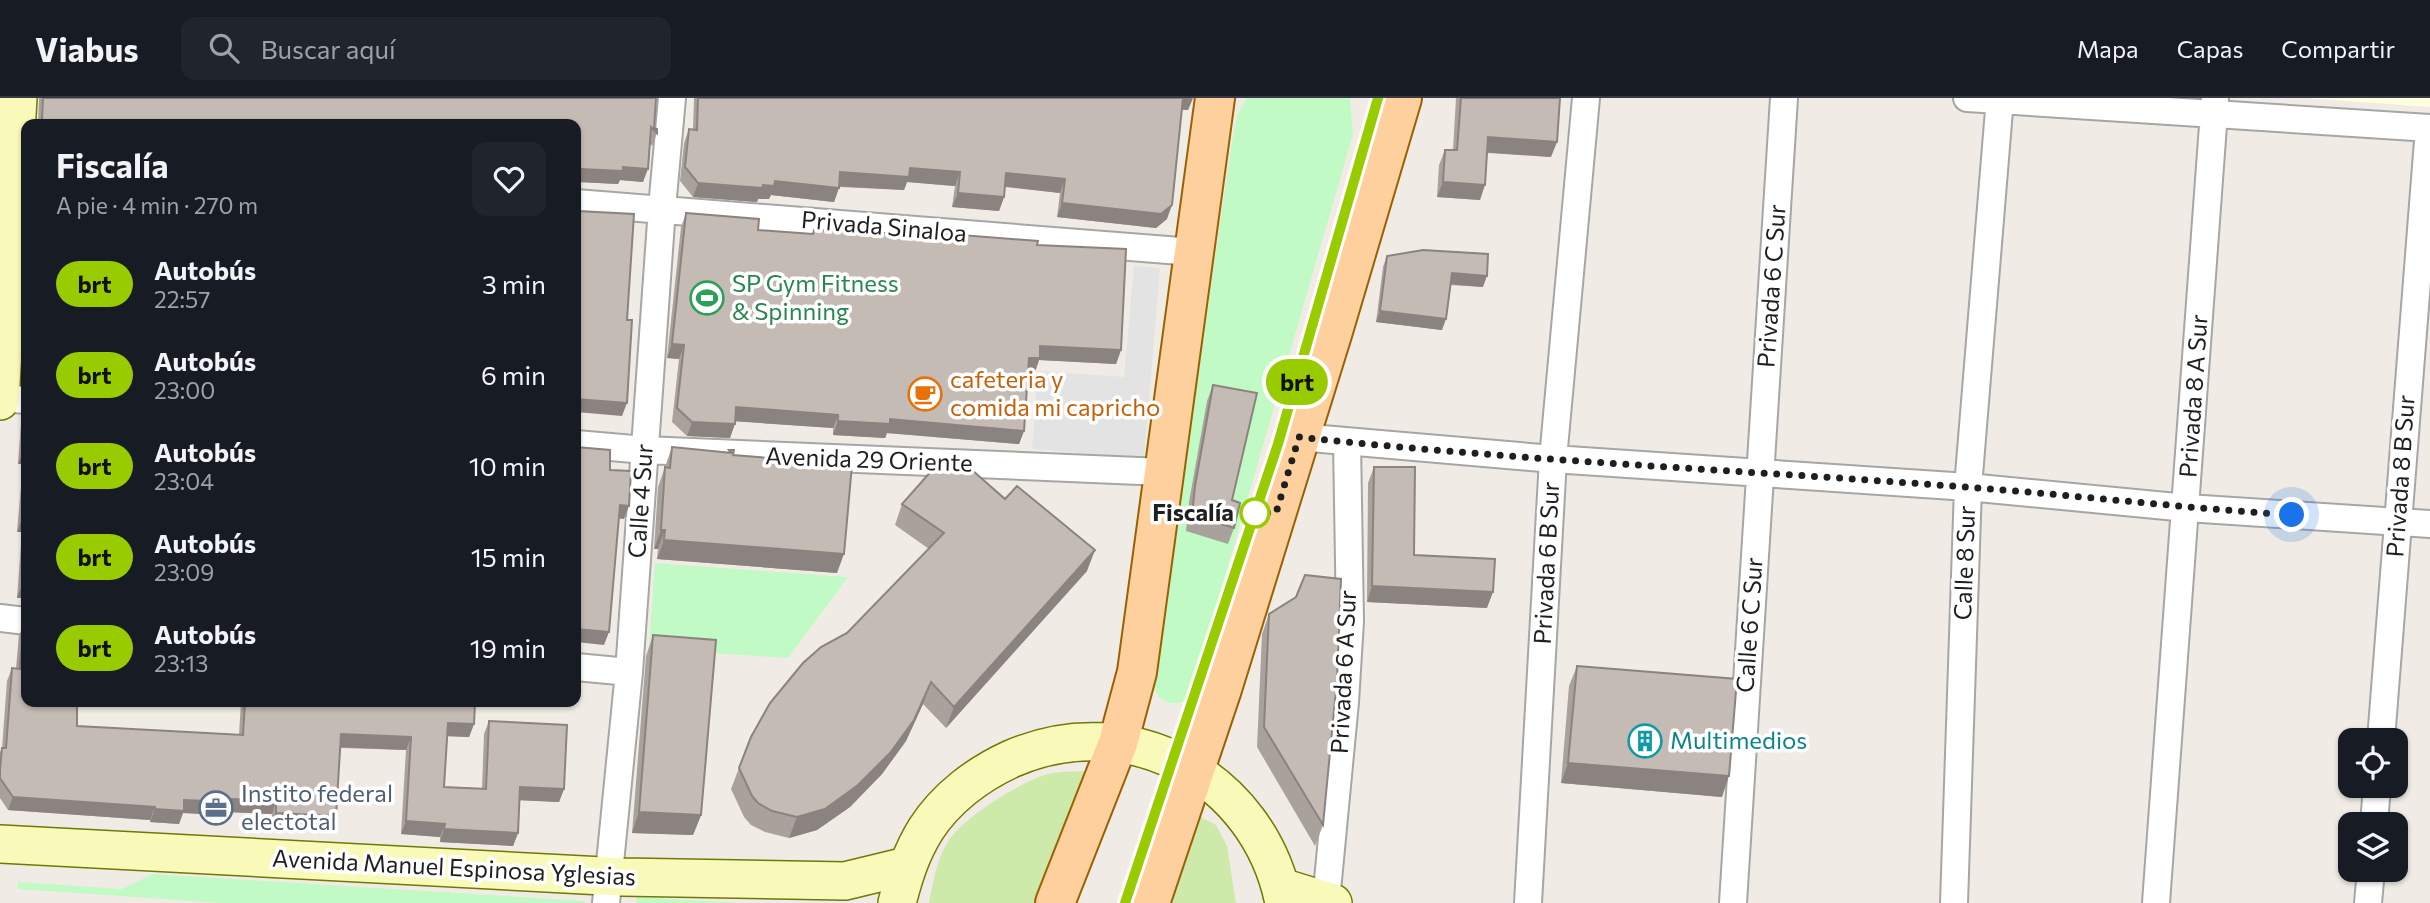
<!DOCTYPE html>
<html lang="es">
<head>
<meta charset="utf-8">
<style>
	body { margin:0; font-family:Commissioner,sans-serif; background:#20242c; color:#f1f3f6; height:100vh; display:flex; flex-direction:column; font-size:26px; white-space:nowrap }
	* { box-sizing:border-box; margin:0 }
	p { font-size:23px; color:#9ea1a6 }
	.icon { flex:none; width:38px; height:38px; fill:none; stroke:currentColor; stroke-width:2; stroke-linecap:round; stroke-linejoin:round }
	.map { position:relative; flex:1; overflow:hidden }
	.details { position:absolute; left:21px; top:21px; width:560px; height:588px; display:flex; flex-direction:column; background:#171b24; border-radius:14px; box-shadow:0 2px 5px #0004 }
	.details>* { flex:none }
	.badge { padding:0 14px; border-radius:23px; font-size:24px; line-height:46px }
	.fabs { position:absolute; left:2338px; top:630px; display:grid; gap:14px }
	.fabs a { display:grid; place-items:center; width:70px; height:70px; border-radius:14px; background:#171b24; box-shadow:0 2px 5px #0004; font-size:35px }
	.you { position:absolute; width:35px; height:35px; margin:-18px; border:5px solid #fff; border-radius:50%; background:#1a73e8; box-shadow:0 0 0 10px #1a73e833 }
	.map>.badge { position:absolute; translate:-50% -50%; box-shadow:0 0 0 4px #fff }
	.round { display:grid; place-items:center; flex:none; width:74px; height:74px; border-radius:14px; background:#20242c }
	.head { display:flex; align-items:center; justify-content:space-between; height:119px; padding:0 35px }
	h1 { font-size:33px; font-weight:700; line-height:52px }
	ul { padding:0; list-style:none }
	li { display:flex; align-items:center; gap:21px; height:91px; padding:0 35px }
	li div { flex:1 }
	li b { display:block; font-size:26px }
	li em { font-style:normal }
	li .badge { min-width:77px; font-weight:700; text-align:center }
	header { display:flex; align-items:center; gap:42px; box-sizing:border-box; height:98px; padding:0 35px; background:#171b24; border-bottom:2px solid #363941 }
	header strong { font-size:33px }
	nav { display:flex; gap:38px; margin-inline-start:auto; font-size:24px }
	.search { width:490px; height:63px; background:#20242c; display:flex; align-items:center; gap:18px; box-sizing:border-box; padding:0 24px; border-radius:14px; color:#9ea1a6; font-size:26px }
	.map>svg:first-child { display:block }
	.education { fill:#fffedf }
	.grass { fill:#cdeaab }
	.park { fill:#c2fac5 }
	.parking { fill:#e3e3e3 }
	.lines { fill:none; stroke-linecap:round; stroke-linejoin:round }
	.street-casing { stroke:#a6a6a6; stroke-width:30 }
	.secondary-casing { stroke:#707904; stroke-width:40 }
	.primary-casing { stroke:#9a6100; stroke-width:42 }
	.street { stroke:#fff; stroke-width:26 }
	.secondary { stroke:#f9fab9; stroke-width:37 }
	.primary { stroke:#fdd09e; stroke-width:38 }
	.wall { fill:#a9a19c }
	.shaded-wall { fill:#8a837f }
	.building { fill:#c5bbb5; stroke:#8a837f; stroke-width:2 }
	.line-casing { stroke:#fff; stroke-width:16 }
	.line { stroke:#9c0; stroke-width:10 }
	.walk { stroke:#1f1f1f; stroke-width:7; stroke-dasharray:0 12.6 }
	.stop-dot { fill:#fff; stroke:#9c0; stroke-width:3.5 }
	.labels { text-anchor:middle; stroke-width:7; stroke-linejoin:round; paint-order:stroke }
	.street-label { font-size:24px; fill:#1f1f1f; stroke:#fff }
	.leisure-label { font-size:24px; fill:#27864d; stroke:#fff; text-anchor:start }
	.food-label { font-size:24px; fill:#c56008; stroke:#fff; text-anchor:start }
	.stop-label { font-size:24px; font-weight:bold; fill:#1f1f1f; stroke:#fff; text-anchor:end }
	.culture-label { font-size:24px; fill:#0d838f; stroke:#fff; text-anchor:start }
	.service-label { font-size:24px; fill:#4e5e75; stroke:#fff; text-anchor:start }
</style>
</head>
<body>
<header>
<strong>Viabus</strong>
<div class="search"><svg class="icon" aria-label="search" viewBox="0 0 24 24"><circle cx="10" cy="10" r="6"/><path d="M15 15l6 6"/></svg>Buscar aquí</div>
<nav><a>Mapa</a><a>Capas</a><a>Compartir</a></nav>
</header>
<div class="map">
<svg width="2430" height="805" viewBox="0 0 2430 805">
	<rect width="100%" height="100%" fill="#f0ece5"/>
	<path class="education" d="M2306,0h124v9z"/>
	<path class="grass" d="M1087,673l-48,132h-110c4,-20 7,-40 17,-58 13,-26 74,-63 102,-71 12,-3 26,-2 39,-3z
		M1193,715l23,12 11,21 9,57h-66z"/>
	<path class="park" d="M1247,0h103l3,36 -161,557 -8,10c-16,7 -30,-3 -31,-20l80,-546 5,-21z
		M655,465l193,14 -60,81 -139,-9z
		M153,776l432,27v2h-365l-202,-14v-7l104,7z
		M637,799l101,6h-102z"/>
	<path class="parking" d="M1134,168l26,2 -16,190 -112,-9 6,-78 86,6z"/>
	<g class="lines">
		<defs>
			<path id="street" d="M1967,0l463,30
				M576,105l617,49
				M0,300l26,2
				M1299,339l254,22 415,28 219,21 243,16
				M576,346l69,6 518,22
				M0,520l26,3
				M576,569l53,5
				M2381,642l48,-612
				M2374,726l3,-38
				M1326,803l19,-199 5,-81 -3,-179
				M606,805l23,-231 33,-464 10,-110
				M1528,805l25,-444 33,-361
				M1733,805l51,-805
				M1954,805l14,-416 32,-389
				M2156,805l59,-805
				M2368,805l3,-33"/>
			<path id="secondary" d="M0,303l18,-303
				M0,746l622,33 223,4 62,-15
				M1281,789l52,16
				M897,805c7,-27 14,-50 29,-74 20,-31 52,-55 85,-70 118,-52 248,18 273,144"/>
			<path id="primary" d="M1055,805l63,-160 19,-71 78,-574
				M1150,805l71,-211 112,-361 69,-233"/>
		</defs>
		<use href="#street" class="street-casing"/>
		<use href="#secondary" class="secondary-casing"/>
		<use href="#primary" class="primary-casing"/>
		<use href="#street" class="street"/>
		<use href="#secondary" class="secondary"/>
		<use href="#primary" class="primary"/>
	</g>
	<path class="wall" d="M39,0h617l-2,30 3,5 -5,13 -2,-2 -7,38 -23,-2 -2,4 -40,-2 -2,6v-64h-538z
		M694,0h499l-5,12h-6l-15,109 -11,9 -99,-11 3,-24 -55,-6 -1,10 -5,14 -47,-4 3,-21 -48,-4 -3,8 -65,-3 -5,15 -63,-7 -2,4h-11l-1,3 -64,-5 -13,-16 4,-38 5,-14 4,1z
		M1456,0h104l-9,59 -64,-4 -7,47 -43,-3 2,-32 6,-15h8z
		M686,115l72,17 54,4 2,-4 96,4 1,-3 126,14 84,105 -5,14 -77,-4 -4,12h-7l-4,59 -5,13 -132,-11 -2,5 -52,-3v-7l-98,-7 -5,17 -43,-2 -15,-14 7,-63 -12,-1 14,-131z
		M1387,158l96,31 -33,-2 -8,45 -66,-8 7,-55z
		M1213,287l19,115 2,28 -6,16 -42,-13 3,-29 18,-101z
		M26,309v199l-5,-1 1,-7h-5l5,-66h-5l6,-68h-5l3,-40z
		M672,349l56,5 1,-2 108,123 -180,-14 1,-10h-4l4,-62z
		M1374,369l40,88 73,53 -120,-6 1,-119z
		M1005,401l82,72 -141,157 -23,-24 -17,37 -24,33 -32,33 -33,23 -28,8 -24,-6 -14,-7 -7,-8 -13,-28 8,-21 108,-135 82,-84 -34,-24 7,-21z
		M1269,516l54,211 -8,21 -58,-99 5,-113z
		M24,525l2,79 51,24 162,9 2,-33h234l-1,22 -5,13 -22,-1 -3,51 38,1 2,-54 5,-13 75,68 -5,13 -40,-2 -1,33 -5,13 -73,-4v-5l-39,-3 5,-84 -66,-2 -4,68 -5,13 -60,-3 1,-12 -67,-3 -1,3 -21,-1 -4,11 -29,-2v-2l-142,-10 -8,-12v-46l2,-4 5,-67 5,-13h4l3,-32z
		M653,537l48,180 -8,20 -61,-2 14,-177z
		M1577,568l145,131 -161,-14 8,-97z"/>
	<path class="shaded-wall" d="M1182,0h11l-5,12 -10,-1z
		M42,22l11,1 -1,3h-11z
		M1488,39l69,5 -6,15 -69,-5z
		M623,69l25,2 -5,13 -23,-2 -2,4 -40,-2 -2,6v-11l5,-8z
		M910,70l50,4 -5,14 -48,-4 -3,8 -69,-4 5,-14z
		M1006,75l59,6 -5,14 -59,-7z
		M775,83l64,7 -5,14 -63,-7 -2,4h-11l-1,3 -64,-5 5,-14z
		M1443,84l42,3 -5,15 -43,-3z
		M958,95l46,4 -5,14 -47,-4z
		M1062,105l110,2 -5,14 -11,9 -99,-11z
		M1452,175l35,3 -4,11 -35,-3z
		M1380,213l66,8 -4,11 -66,-8z
		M672,246l12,1 -5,14 -12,-1z
		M1040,248l81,4 -5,14 -77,-4 -4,12 -11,-1 5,-13z
		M576,301l51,4 -5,13 -46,-4z
		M736,309l102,8 -5,13 -102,-7z
		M890,321l134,12 -5,13 -132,-11 -2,5 -52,-3 5,-14z
		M692,324l43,2 -5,14 -43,-2z
		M23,353h3v5l-3,8h-5z
		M620,407l9,1 -5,13 -9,-1z
		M22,421h4l-4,13h-5z
		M661,432h4l-7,19h-4z
		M664,442l180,14 -7,19 -180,-14z
		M1095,452l-8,21 -141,157 8,-21z
		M22,487h4v2l-4,11h-5z
		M1372,488l121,6 -6,16 -120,-6z
		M576,531l33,3 -5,13 -28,-3z
		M931,584l-8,22 -17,37 -24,33 -32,33 -33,23 -28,8 8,-21z
		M448,625l26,1 -5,13 -26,-1z
		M341,636l70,3 -5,13 -70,-3z
		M1568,665l161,13 -7,21 -161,-14z
		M520,689l44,2 -5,13 -44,-2z
		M13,699l142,10 -5,13 -142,-10z
		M209,700l67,3 -4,13 -67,-3 -1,3 -21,-1 -4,11 -29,-2 5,-13 29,-9z
		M639,714l62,3 -8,20 -61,-2z
		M276,715l60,3 -5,13 -60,-3z
		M406,723l39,3 -5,13 -39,-3z
		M444,731l74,4 -5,13 -73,-4z"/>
	<path class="building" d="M43,0h613l-2,30 3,1v4l-6,-6 -3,42 -25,-2v4l-42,-2v5l-5,3v-53h-523v-3l-11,-1z
		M698,0h485l-11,107 -11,9 -99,-11 3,-24 -59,-6 -2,24 -46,-4 2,-21 -50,-4 -1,9 -69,-5 -1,16 -64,-7 -1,5 -11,-1 -1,3 -64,-5 -13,-16 4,-38 8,1z
		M1461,0h99l-3,44 -69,-5 -3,48 -42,-3 2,-32h12z
		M576,106l3,1 -1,6 56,3 -7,106h5l-5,83 -51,-4z
		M686,115l73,6 -1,11 55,4 1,-4 97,4v-3l127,10 -1,4 89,4 -5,101 -81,-4v12h-11l-5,73 -134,-12v5l-52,-3v-6l-102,-8 -1,17 -43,-2 -15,-14 7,-63 -12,-1z
		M1423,152l65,4 -1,22 -35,-3 -6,46 -66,-8 7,-55z
		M1213,287l44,8 -25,107 8,3 -6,25 -42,-13 3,-29z
		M26,312v41h-3z
		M576,349l34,3v20l21,1 -2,35 -9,-1 -11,127 -33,-3z
		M672,349l60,6 -3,-3h5l-1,5 119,10 -8,89 -180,-14 1,-10h-4l4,-63 5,1z
		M1374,369h41l-1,88 81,4 -2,33 -121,-6z
		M933,371l39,1 33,29 12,-13 78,64 -141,157 -23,-25 -17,38 -24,33 -32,32 -33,24 -28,8 -25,-6 -14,-8 -6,-7 -13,-28 12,-31 19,-34 33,-40 18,-16 26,-14 97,-100 -42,-29z
		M26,372v49h-4z
		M26,433v54h-4z
		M1305,477l36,4 -4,101 -14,145 -59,-98 5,-113 27,-17z
		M24,525h2v79h51v24l166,9 2,-33h230l-1,22 -26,-1 -4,64 42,2 3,-68 78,4 -3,64 -44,-2 -2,46 -74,-4 1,-5 -39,-3 5,-84 -70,-3 -5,82 -60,-3v-12l-67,-3v3l-25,-1v11l-29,-2v-2l-142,-10 -13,-19v-8l2,-22h4l6,-80 8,1z
		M653,537l63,5 -15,175 -62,-3z
		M1577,568l160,13 -8,97 -161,-13z"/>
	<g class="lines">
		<defs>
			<path id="line" d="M1125,805l153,-459 100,-346"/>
		</defs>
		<use href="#line" class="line-casing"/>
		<use href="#line" class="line"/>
		<path class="walk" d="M1255,415h21l23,-76c221,24 444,33 666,50 109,8 218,21 327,28"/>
	</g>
	<defs>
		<symbol id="stadium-ring" viewBox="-11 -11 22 22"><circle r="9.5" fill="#fff" stroke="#2e9e5b" stroke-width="1.5"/><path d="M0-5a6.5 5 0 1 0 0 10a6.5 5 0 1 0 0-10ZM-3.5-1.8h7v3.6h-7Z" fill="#2e9e5b"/></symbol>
		<symbol id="cafe-ring" viewBox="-11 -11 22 22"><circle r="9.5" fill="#fff" stroke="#e8710a" stroke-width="1.5"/><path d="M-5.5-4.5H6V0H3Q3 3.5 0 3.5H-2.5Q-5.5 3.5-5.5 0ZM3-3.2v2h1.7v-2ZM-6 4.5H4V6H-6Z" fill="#e8710a"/></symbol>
		<symbol id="building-ring" viewBox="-11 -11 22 22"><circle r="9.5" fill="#fff" stroke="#0f9aa8" stroke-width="1.5"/><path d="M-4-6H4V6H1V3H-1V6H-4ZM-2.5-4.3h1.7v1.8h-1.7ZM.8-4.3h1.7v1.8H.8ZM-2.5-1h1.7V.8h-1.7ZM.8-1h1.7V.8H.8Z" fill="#0f9aa8"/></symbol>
		<symbol id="office-ring" viewBox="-11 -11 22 22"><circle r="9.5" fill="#fff" stroke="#5c6f8a" stroke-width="1.5"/><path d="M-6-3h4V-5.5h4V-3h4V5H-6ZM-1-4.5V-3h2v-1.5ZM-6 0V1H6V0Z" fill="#5c6f8a"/></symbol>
	</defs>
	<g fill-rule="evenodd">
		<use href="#stadium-ring" x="688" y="181" width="38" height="38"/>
		<use href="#cafe-ring" x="906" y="277" width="38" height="38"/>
		<use href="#building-ring" x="1626" y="624" width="38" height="38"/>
		<use href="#office-ring" x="197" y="691" width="38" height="38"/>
	</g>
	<circle class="stop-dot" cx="1255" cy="415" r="14"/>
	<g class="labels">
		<g class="street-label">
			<text transform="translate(884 129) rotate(5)" y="8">Privada Sinaloa</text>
			<text transform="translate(1772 188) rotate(-86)" y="8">Privada 6 C Sur</text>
			<text transform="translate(2194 298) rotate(-86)" y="8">Privada 8 A Sur</text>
			<text transform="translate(869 362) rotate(2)" y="8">Avenida 29 Oriente</text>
			<text transform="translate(2401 378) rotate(-86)" y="8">Privada 8 B Sur</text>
			<text transform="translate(641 403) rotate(-86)" y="8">Calle 4 Sur</text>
			<text transform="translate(1547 465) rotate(-87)" y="8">Privada 6 B Sur</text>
			<text transform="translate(1965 465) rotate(-88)" y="8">Calle 8 Sur</text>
			<text transform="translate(1750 527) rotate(-86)" y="8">Calle 6 C Sur</text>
			<text transform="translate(1344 574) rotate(-87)" y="8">Privada 6 A Sur</text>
			<text transform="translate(454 770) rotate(3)" y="8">Avenida Manuel Espinosa Yglesias</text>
		</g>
		<g class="leisure-label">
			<text x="732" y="194">SP Gym Fitness<tspan x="732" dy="28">&amp; Spinning</tspan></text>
		</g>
		<g class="food-label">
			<text x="950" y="290">cafeteria y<tspan x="950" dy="28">comida mi capricho</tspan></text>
		</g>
		<g class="stop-label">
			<text x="1234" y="423">Fiscalía</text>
		</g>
		<g class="culture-label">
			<text x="1670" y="651">Multimedios</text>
		</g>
		<g class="service-label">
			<text x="241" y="704">Instito federal<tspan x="241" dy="28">electotal</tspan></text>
		</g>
	</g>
</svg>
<div class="fabs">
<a><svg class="icon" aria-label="locate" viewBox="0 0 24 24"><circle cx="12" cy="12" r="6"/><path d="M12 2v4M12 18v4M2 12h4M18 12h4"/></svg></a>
<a><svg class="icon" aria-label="layers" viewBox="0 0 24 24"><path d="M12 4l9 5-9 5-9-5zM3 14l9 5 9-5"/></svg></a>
</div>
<div class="you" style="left:2292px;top:417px"></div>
<b class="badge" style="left:1297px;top:284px;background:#9c0;color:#111">brt</b>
<section class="details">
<div class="head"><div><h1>Fiscalía</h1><p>A pie · 4 min · 270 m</p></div><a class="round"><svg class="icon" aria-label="heart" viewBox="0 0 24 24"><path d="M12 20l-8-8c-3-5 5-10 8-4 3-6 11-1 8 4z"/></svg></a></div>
<ul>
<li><span class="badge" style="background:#9c0;color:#111">brt</span><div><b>Autobús</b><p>22:57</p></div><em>3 min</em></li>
<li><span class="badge" style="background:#9c0;color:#111">brt</span><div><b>Autobús</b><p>23:00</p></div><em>6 min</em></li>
<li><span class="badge" style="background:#9c0;color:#111">brt</span><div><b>Autobús</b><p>23:04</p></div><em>10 min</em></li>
<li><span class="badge" style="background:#9c0;color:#111">brt</span><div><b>Autobús</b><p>23:09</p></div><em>15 min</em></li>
<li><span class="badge" style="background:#9c0;color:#111">brt</span><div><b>Autobús</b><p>23:13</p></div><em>19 min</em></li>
</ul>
</section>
</div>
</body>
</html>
